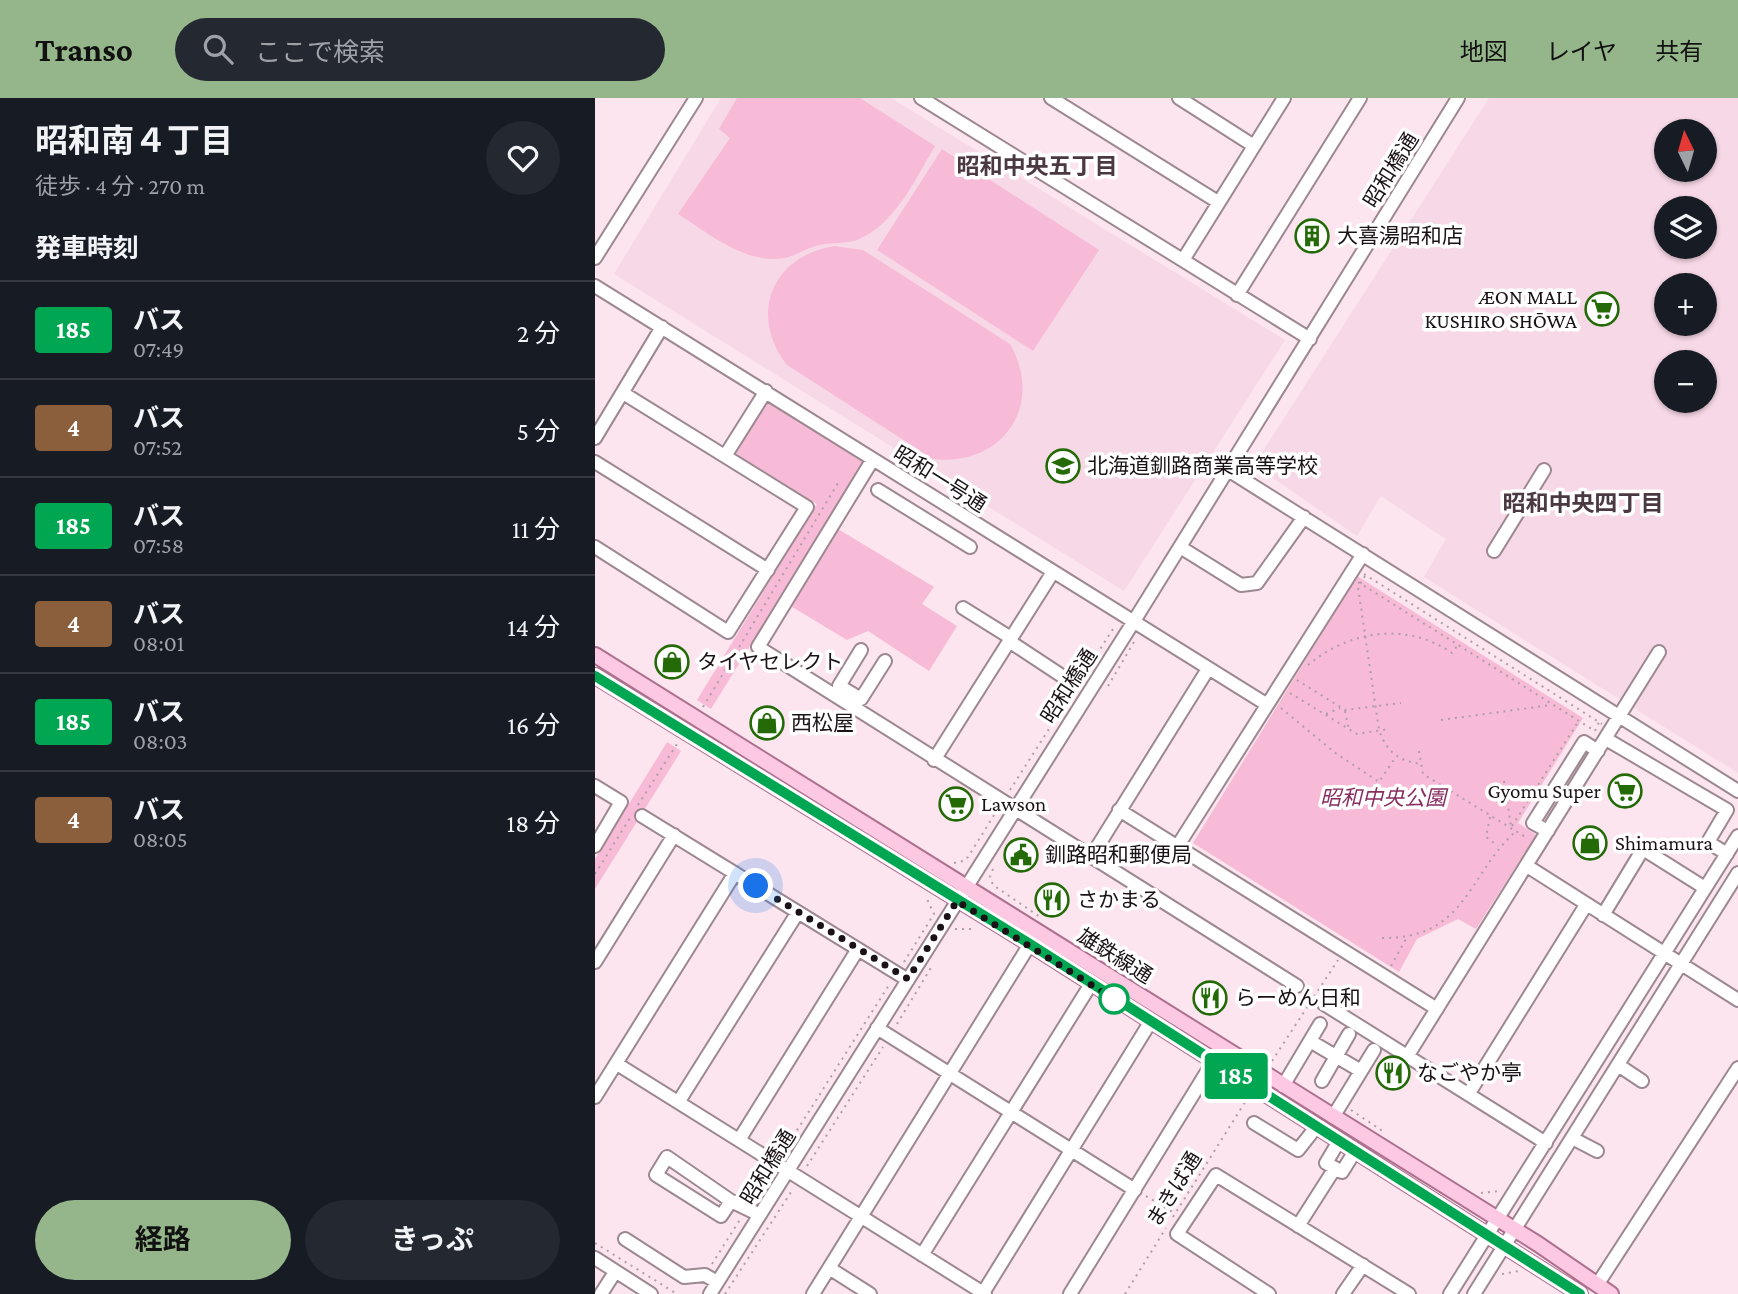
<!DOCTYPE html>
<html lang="ja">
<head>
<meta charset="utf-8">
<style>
	body { margin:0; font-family:"Crimson Pro","Noto Sans JP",serif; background:#242831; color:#f1f3f6; height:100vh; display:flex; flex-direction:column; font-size:26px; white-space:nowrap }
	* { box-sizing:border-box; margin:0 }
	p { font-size:23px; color:#9ea1a6 }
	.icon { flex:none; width:38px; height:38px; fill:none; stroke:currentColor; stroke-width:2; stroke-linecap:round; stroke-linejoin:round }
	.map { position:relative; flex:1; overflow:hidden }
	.panel { display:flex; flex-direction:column; background:#171b24; width:595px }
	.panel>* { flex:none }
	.badge { padding:0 14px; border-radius:5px; font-size:24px; line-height:46px }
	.needle { width:46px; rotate:355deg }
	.tools { position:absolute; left:1059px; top:21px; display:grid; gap:14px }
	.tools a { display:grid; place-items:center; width:63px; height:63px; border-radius:50%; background:#171b24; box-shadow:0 2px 5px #0004; font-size:35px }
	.you { position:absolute; width:35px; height:35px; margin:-18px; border:5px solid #fff; border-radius:50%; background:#1a73e8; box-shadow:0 0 0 10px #1a73e833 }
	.map>.badge { position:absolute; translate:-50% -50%; box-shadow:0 0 0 4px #fff }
	h2 { padding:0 35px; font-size:26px; line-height:63px }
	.round { display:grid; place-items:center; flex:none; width:74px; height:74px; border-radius:37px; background:#242831 }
	.summary { display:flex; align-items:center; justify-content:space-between; height:119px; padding:0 35px }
	h1 { font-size:33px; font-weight:700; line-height:52px }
	.primary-button { display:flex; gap:14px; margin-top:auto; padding:14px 35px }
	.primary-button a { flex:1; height:80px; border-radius:42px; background:#95b68a; color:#111; font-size:28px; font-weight:700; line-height:80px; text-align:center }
	.primary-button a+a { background:#242831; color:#f1f3f6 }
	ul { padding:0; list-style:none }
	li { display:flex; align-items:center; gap:21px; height:98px; padding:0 35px; border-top:2px solid #363941 }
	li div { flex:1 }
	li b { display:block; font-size:26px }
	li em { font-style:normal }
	li .badge { min-width:77px; font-weight:700; text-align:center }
	header { display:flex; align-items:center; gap:42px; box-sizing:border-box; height:98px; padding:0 35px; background:#95b68a; color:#111 }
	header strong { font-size:33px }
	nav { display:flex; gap:38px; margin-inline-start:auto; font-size:24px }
	.search { width:490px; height:63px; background:#242831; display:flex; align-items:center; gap:18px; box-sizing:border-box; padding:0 24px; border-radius:38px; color:#9ea1a6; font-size:26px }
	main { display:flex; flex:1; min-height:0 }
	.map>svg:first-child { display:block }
	.built { fill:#f7d8e6; fill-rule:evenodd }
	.green { fill:#f7bbd7 }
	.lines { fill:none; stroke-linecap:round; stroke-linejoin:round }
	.minor-casing { stroke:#9d8891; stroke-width:16 }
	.major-casing { stroke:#ad708e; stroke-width:18 }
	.path { stroke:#b09ea6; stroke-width:2; stroke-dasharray:2 5; stroke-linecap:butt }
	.minor { stroke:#fff; stroke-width:12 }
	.major { stroke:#fdc8e2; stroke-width:14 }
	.line-casing { stroke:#fff; stroke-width:16 }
	.line { stroke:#00a651; stroke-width:10 }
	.walk { stroke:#1a1216; stroke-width:7; stroke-dasharray:0 12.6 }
	.stop-dot { fill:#fff; stroke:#00a651; stroke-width:3.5 }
	.labels { text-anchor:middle; stroke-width:7; stroke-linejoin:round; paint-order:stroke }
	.street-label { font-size:21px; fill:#1a1216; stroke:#fff }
	.poi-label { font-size:21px; fill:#1a1216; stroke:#fff; text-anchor:start }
	.park-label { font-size:21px; font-style:italic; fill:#872d60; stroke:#fff }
	.neighbourhood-label { font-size:23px; font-weight:bold; fill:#4b3941; stroke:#fff }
</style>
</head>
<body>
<header>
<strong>Transo</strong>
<div class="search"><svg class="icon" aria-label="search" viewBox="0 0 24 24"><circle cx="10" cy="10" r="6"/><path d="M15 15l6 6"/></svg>ここで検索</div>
<nav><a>地図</a><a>レイヤ</a><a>共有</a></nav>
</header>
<main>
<section class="panel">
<div class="summary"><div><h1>昭和南４丁目</h1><p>徒歩 · 4 分 · 270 m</p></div><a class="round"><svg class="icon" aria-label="heart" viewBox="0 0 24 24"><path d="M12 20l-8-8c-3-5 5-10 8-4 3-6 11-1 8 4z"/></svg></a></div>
<h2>発車時刻</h2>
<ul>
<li><span class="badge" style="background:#00a651;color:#fff">185</span><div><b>バス</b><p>07:49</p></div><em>2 分</em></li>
<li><span class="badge" style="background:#8b5e3c;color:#fff">4</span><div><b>バス</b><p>07:52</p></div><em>5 分</em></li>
<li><span class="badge" style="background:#00a651;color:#fff">185</span><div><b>バス</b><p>07:58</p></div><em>11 分</em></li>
<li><span class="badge" style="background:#8b5e3c;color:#fff">4</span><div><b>バス</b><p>08:01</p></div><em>14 分</em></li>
<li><span class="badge" style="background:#00a651;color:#fff">185</span><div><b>バス</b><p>08:03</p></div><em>16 分</em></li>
<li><span class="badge" style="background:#8b5e3c;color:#fff">4</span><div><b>バス</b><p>08:05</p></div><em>18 分</em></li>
</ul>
<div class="primary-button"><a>経路</a><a>きっぷ</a></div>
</section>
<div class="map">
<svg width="1143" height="1196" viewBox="0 0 1143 1196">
	<rect width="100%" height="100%" fill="#fce5ef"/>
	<path class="built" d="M126,0h170l394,242 -161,251 -510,-317z
		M894,0h249v675l-314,-196 22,-38 -65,-43 -24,40 -103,-71zM1071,33h39v39h-39zM1071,110h39v39h-39zM1071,187h39v39h-39zM1071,264h39v39h-39z"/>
	<path class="green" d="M142,0h123l75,48c-19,32 -40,79 -78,94 -11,4 -25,2 -37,5 -12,2 -22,10 -35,13 -39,7 -77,-25 -107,-44l52,-76 -11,-9z
		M347,51l157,101 -66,101 -156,-101z
		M239,148l29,4 147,94c35,61 -7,123 -77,115l-146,-94c-39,-50 -15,-109 47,-119z
		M172,304l107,67 -36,60 96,58 -12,17 35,22 -28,45 -61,-40 -21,9 -68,-41 -68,110 -14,-9 120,-196 -83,-51z
		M762,478l226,142 -65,105 18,12 -60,94 -18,-10 -41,20 -18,33 -206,-129z
		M72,644l14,9 -86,138v-30z"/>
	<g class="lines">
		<defs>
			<path id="minor" d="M326,0l389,241
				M456,0l167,104
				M584,0l75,48
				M0,160l101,-160
				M588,162l101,-162
				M0,188l671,418
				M642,197l123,-197
				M0,340l67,-111
				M130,358l41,-65
				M278,361l-115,188 539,339
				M0,364l173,108
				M633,372l510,321
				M283,392l92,57
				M0,449l133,85 79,-125 -184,-114
				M585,449l61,38 16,-2 47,-66
				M899,453l50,-81
				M368,510l48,30
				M414,543l53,35
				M266,552l-22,36 22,13 24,-38
				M1011,641l121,71 -19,32 19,12
				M339,662l119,-188
				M0,688l26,16 -26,44
				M524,712l318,199
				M47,718l266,164
				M953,733l-15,-8 51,-81 14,9
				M582,749l186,-293
				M496,759l117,-188
				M932,768l211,134
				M1008,817l40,-66 62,39
				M0,864l79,-127
				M729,906l222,139
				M282,930l258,162
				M715,943l51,30
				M813,957l251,-403
				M22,966l368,230
				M1023,967l24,16
				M727,983l27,-47
				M688,988l37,-62
				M874,995l117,-188
				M0,999l140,-224
				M84,1003l119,-189
				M738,1019l41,-67
				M659,1025l44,27 19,-24
				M977,1040l25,13
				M144,1042l119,-191
				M740,1070l-9,-5 13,-22
				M136,1103l-64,-44 -11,18 65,41 10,-15 29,14
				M703,1128l37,-58 7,4 13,-21
				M30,1141l59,38 21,-2 12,7
				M327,1157l169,-271
				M0,1160l56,36
				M234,1170l41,26
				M1002,1187l141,-217
				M388,1195l168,-272
				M6,1196l14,-22
				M115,1196l424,-673 324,-523
				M218,1196l217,-350
				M475,1196l143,-232
				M674,1196l-92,-60 39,-59 193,119
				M748,1196l20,-29
				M855,1196l288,-458
				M879,1196l264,-421"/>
			<path id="major" d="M0,557l943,589 73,50
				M0,578l435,268 550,350"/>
		</defs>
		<use href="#minor" class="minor-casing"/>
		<use href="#major" class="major-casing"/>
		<path class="path" d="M769,476l238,150
			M770,478l-7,11 21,143c8,22 19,31 43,34
			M763,484l237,149 4,-9
			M713,567c41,-34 97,-44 144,-12l5,-7
			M702,582l48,30 56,-7
			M513,588l26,-44
			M695,595l67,41 32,-5
			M108,609l135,-224
			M686,610l53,44 45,30 16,-24
			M750,613l4,19
			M731,616l14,-6
			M846,622l110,-15
			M824,653l4,23 104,64
			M909,683l7,45
			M415,692l103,-161
			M43,707l39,-61
			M895,719l-4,20 12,9
			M917,728l66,-104
			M359,765l9,-2 5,-4 28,-45
			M398,771l-3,8 3,8 47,32
			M0,776l35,-56
			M360,831h17
			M787,840c84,1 85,-62 133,-106
			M309,864l30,-48 -7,-15
			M796,868l16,-29
			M302,926l35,-58
			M677,963l66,-101
			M756,1012l33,22
			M187,1056l107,-169
			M212,1068l76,-119
			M886,1095l18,-2
			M551,1098l28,17
			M159,1101l15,-25
			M578,1119l74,-118
			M0,1145l82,51
			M117,1166l29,-46
			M907,1176l17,-3
			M130,1196l68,-105
			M530,1196l41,-66"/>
		<use href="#minor" class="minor"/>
		<use href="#major" class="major"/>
	</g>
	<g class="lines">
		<defs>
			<path id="line" d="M0,578l435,268 550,350"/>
		</defs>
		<use href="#line" class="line-casing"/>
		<use href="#line" class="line"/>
		<path class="walk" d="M161,788l152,93 49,-78 157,98"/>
	</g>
	<defs>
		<symbol id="building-ring" viewBox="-11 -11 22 22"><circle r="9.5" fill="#fff" stroke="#246b07" stroke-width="1.5"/><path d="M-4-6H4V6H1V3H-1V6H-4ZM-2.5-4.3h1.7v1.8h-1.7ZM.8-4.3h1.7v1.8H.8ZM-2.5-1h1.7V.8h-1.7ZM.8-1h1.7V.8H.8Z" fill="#246b07"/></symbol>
		<symbol id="supermarket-ring" viewBox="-11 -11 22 22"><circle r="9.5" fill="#fff" stroke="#246b07" stroke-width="1.5"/><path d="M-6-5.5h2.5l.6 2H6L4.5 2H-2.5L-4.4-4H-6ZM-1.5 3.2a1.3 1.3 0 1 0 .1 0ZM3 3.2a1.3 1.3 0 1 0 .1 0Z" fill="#246b07"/></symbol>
		<symbol id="school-ring" viewBox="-11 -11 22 22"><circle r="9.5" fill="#fff" stroke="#246b07" stroke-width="1.5"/><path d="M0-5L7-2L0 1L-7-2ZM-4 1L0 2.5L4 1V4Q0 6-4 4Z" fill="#246b07"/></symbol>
		<symbol id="shop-ring" viewBox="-11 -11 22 22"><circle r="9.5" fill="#fff" stroke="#246b07" stroke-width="1.5"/><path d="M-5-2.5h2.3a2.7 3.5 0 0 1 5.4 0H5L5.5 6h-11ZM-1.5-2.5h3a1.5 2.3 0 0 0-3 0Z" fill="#246b07"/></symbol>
		<symbol id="civic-ring" viewBox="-11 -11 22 22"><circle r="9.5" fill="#fff" stroke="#246b07" stroke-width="1.5"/><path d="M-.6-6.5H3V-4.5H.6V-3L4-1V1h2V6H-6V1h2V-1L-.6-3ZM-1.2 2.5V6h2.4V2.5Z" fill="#246b07"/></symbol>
		<symbol id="restaurant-ring" viewBox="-11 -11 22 22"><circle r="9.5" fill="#fff" stroke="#246b07" stroke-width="1.5"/><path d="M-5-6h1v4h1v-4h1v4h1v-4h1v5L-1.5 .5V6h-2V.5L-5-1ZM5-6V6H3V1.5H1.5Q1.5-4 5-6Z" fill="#246b07"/></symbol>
	</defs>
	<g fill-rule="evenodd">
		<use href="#building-ring" x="698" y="119" width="38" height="38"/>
		<use href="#supermarket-ring" x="988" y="192" width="38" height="38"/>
		<use href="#school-ring" x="449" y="349" width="38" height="38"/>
		<use href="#shop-ring" x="58" y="545" width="38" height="38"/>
		<use href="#shop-ring" x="153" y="606" width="38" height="38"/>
		<use href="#supermarket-ring" x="1011" y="674" width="38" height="38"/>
		<use href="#supermarket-ring" x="342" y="687" width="38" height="38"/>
		<use href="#shop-ring" x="976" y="726" width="38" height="38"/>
		<use href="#civic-ring" x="407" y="738" width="38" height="38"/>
		<use href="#restaurant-ring" x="438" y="783" width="38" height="38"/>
		<use href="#restaurant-ring" x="596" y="881" width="38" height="38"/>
		<use href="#restaurant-ring" x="779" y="956" width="38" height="38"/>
	</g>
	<circle class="stop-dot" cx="519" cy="901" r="14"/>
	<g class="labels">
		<g class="street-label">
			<text transform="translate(796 72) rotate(-58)" y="7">昭和橋通</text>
			<text transform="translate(345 381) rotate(32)" y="7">昭和一号通</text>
			<text transform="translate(474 588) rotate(-57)" y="7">昭和橋通</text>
			<text transform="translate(520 858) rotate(32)" y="7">雄鉄線通</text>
			<text transform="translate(173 1069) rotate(-58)" y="7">昭和橋通</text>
			<text transform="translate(579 1091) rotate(-58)" y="7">まきば通</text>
		</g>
		<g class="poi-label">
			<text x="742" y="145">大喜湯昭和店</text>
			<text x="982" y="206" text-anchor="end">ÆON MALL<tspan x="982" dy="24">KUSHIRO SHŌWA</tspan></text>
			<text x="492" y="375">北海道釧路商業高等学校</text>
			<text x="102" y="571">タイヤセレクト</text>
			<text x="196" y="632">西松屋</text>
			<text x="1006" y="700" text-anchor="end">Gyomu Super</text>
			<text x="386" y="713">Lawson</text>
			<text x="1020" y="752">Shimamura</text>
			<text x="450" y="764">釧路昭和郵便局</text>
			<text x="482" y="809">さかまる</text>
			<text x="640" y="907">らーめん日和</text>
			<text x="822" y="982">なごやか亭</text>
		</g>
		<g class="park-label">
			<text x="788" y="707">昭和中央公園</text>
		</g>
		<g class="neighbourhood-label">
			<text x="442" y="76">昭和中央五丁目</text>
			<text x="988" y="413">昭和中央四丁目</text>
		</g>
	</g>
</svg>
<div class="tools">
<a><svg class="needle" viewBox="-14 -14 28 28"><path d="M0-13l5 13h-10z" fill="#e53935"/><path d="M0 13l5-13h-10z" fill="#9ea1a6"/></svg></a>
<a><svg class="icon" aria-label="layers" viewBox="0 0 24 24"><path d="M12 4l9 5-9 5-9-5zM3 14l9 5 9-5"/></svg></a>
<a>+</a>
<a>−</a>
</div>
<div class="you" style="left:161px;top:788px"></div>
<b class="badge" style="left:641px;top:978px;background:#00a651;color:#fff">185</b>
</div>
</main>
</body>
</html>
